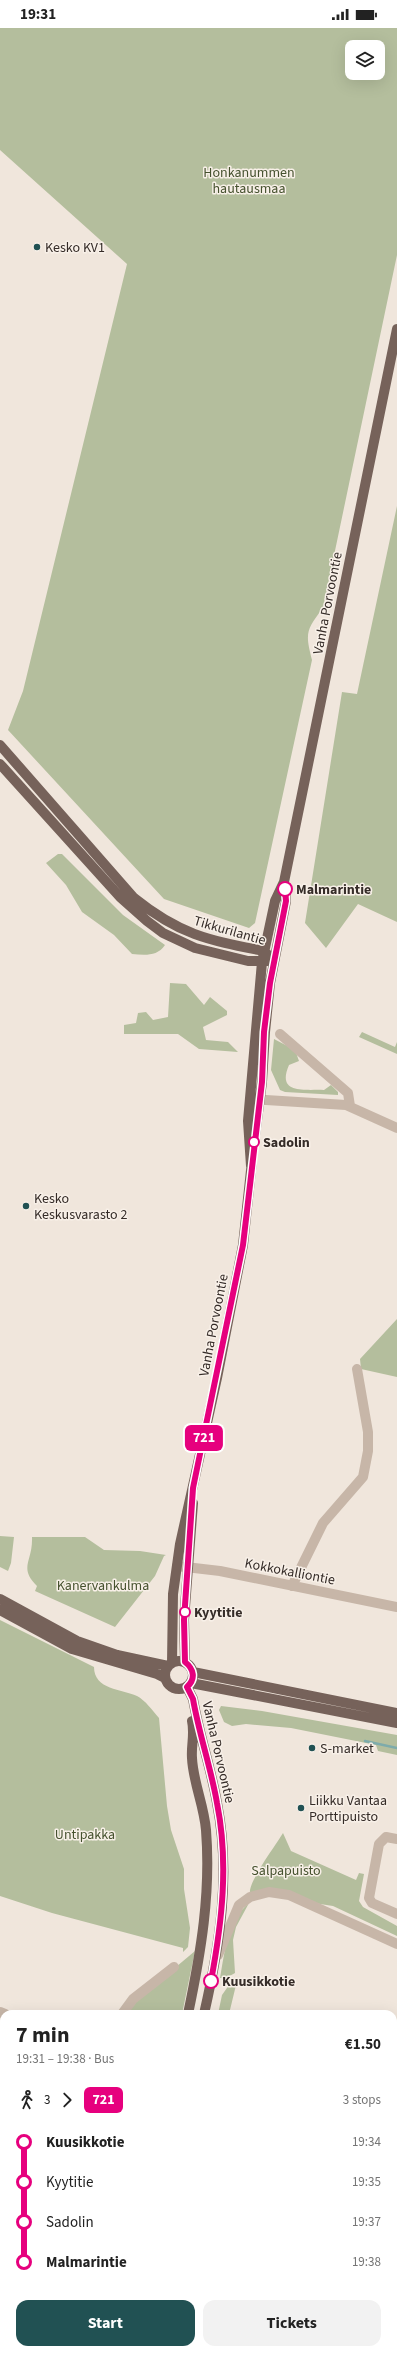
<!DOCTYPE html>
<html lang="en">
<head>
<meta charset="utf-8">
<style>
	body { margin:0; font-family:"Source Sans 3",sans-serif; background:#f2f2f2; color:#222; height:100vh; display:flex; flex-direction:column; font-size:15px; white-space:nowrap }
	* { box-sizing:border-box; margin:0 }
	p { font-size:13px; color:#767676 }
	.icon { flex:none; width:22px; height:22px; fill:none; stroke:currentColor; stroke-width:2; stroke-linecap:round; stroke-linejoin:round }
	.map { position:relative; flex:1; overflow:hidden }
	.panel { position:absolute; left:0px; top:1982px; width:397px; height:344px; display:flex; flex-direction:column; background:#fff; border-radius:12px 12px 0 0; box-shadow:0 4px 16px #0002 }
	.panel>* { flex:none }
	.badge { padding:0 8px; border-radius:6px; font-size:14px; line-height:26px }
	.tools { position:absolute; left:345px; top:12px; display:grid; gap:8px }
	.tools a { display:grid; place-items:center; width:40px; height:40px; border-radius:8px; background:#fff; box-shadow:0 4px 16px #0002; font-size:20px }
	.map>.badge { position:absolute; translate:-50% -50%; box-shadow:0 0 0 2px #fff }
	.legs { display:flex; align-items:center; gap:6px; height:44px; padding:0 16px; font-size:13px }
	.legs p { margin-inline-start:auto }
	.head { display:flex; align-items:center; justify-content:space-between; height:68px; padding:0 16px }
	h1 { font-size:22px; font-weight:700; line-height:30px }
	.action { display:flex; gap:8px; margin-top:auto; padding:8px 16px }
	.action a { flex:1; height:46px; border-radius:12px; background:#215153; color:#fff; font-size:16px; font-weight:700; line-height:46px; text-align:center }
	.action a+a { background:#f2f2f2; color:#222 }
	ul { padding:0 16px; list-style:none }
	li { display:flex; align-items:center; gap:14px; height:40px; font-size:15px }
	li i { display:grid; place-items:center; width:6px; height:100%; margin:0 5px; background:currentColor }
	li i::after { content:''; width:10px; height:10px; margin:-5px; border:3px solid; border-radius:50%; background:#fff }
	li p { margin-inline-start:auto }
	li:first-child i { background:linear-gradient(#0000 50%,currentColor 0) }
	li:last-child i { background:linear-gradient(currentColor 50%,#0000 0) }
	.status { display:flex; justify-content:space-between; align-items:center; height:28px; padding:0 20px; background:#fff; direction:ltr }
	.status svg { height:11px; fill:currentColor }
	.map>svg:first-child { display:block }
	.green { fill:#b4be9d; fill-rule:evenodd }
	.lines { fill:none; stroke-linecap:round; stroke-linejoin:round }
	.stream { stroke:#7dabab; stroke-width:2.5 }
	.minor { stroke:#c7b6a8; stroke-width:10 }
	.major { stroke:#76625a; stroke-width:10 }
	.highway { stroke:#554640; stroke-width:12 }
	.line-1-casing { stroke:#fff; stroke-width:9 }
	.line-1 { stroke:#e6007e; stroke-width:6 }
	.poi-dot { fill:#215153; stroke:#f8f0e8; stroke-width:1.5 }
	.stop-1-dot { fill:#fff; stroke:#e6007e; stroke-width:2 }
	.labels { text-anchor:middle; stroke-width:3; stroke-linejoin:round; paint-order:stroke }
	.park-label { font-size:14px; fill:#45512e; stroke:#f8f0e8 }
	.poi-label { font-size:14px; fill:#352c28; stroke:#f8f0e8; text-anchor:start }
	.street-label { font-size:14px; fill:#352c28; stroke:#f8f0e8 }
	.stop-label { font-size:14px; font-weight:bold; fill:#352c28; stroke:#f8f0e8; text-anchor:start }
</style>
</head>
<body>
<div class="status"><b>19:31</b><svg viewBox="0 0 49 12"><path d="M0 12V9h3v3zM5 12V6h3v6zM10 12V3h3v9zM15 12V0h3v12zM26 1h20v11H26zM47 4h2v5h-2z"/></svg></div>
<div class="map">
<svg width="397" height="2326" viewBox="0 0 397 2326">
	<rect width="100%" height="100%" fill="#f0e6dc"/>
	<path class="green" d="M0,0h397v227l-74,353c-17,22 -18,25 -11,52l-57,263 -6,5 -85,-29 -156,-169 15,-39 104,-427 -127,-114zM352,19h26v26h-26z
		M397,478v416l-39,-18 -32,44 -21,-25 37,-231 15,2z
		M58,826h4l61,61 42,30c-8,12 -21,10 -33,9l-18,-19 -32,-23 -16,-27 -20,-22z
		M170,955l16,1 18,21 6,-8 17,14v4l-24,12 3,13 22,2 10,10 -39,-3 -21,-15h-54v-9l12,-2 2,-10 8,-1 7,8 15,-3z
		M362,1004l33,15 2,-5v12l-38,-17z
		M274,1011l21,11 4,11 -10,4c-13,30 16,24 35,25l7,-5 7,7v3l-53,-3 -5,-2 -9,-20z
		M397,1291v58l-36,-8 -1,-10z
		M0,1508l14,1 -3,26 -3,8 -8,-4z
		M32,1509h53l19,13 36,1 26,4 -2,1 -9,20 -40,51 -80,-36 2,-5c-19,-19 -4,-24 -5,-49z
		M0,1592l94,47c0,23 28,22 43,29 8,4 16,15 22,22l8,88 4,24 13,39v20l6,39 -2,19 -5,5v-4l-131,-35 -52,-17z
		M221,1678l41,5 135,24v20l-19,-4 -2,-6 -85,-17 -45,-4 -14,2 -8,-4 -5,-12z
		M283,1805l8,18 65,29 3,-7 5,1 -5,27 4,6 34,19v10l-64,-30 -83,-13c-2,-11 26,-48 33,-60z
		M249,1875l-13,24 -3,13 2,33 -9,5h-6c5,-27 7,-57 29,-75z
		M195,1923l-13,63h-56l13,-16z
		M234,1950l3,3 -8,33h-18h7l4,-19z
		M0,2034h4v56l-4,1z
		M4,2197v32l-4,-3v-28z
		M11,2322h40l8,4h-41z"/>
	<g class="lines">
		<path class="stream" d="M365,1713l32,7"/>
		<path class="minor" d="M280,1006l68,59 2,13
			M251,1071l95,6 51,23
			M177,1538l43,5 177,36
			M292,1558l31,-63 40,-46 5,-26v-19l-11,-63
			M397,1811l-11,-2 -7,7 -10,54 3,5 25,11
			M218,1927l21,-50 11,-8 19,-5 20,3 108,49
			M0,1984l5,2
			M122,1986l11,-15 41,-32
			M0,2100h4
			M393,2129l4,-6
			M393,2175l4,4"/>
		<path class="major" d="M0,717l134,153c46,37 74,42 130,53l4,4
			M0,736l120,133 27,24 16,12 32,15 53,13h20
			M254,1115l8,-61 3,-50 5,-49 16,-82 -2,-18
			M251,1138l-3,-45 14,-159 13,-61 9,-19 113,-553
			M0,1571l77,42 40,14 51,11
			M0,1582l72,39 85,25 8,4
			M165 1647a14 14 0 1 1 28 0a14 14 0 1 1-28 0Z
			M185,1634l-1,-42 9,-117
			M172,1635l1,-69 7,-50 37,-166 26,-133 9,-84
			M193,1644l204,41
			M191,1655l206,40
			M187,1659l6,12c6,35 18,69 24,104 14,71 3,141 -13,211
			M188,1986c13,-62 23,-121 18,-184 -2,-25 -13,-48 -14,-72 -1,-13 3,-24 0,-37
			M133,2326l1,-4"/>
		<path class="highway" d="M0,2241h4
			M0,2267l4,2
			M0,2287l4,1
			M74,2322l8,4
			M113,2322l7,4
			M233,2326l1,-4"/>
	</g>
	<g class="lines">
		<defs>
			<path id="line-1" d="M211,1953c11,-59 18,-118 6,-178 -6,-35 -18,-69 -24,-104l-6,-12c9,-8 7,-18 -2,-25l-1,-42 9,-132 50,-243 19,-163 2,-50 6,-49 16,-82 -1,-12"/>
		</defs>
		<use href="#line-1" class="line-1-casing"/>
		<use href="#line-1" class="line-1"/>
	</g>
	<g class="poi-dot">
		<circle cx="37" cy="219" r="4"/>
		<circle cx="26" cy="1178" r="4"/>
		<circle cx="312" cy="1720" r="4"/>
		<circle cx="301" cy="1780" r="4"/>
	</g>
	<g class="stop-1-dot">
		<circle cx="285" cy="861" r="7"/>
		<circle cx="254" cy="1114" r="5"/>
		<circle cx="185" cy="1584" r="5"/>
		<circle cx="211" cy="1953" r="7"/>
	</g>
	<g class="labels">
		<g class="park-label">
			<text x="249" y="149">Honkanummen<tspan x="249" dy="16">hautausmaa</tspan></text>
			<text x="103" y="1562">Kanervankulma</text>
			<text x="85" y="1811">Untipakka</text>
			<text x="286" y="1847">Salpapuisto</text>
		</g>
		<g class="poi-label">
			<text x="45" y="224">Kesko KV1</text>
			<text x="34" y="1175">Kesko<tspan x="34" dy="16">Keskusvarasto 2</tspan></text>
			<text x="320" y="1725">S-market</text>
			<text x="309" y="1777">Liikku Vantaa<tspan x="309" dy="16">Porttipuisto</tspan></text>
		</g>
		<g class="street-label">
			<text transform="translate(327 575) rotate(-79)" y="5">Vanha Porvoontie</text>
			<text transform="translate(230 902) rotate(16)" y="5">Tikkurilantie</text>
			<text transform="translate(213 1297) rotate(-79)" y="5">Vanha Porvoontie</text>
			<text transform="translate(290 1543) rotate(11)" y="5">Kokkokalliontie</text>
			<text transform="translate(219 1724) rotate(77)" y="5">Vanha Porvoontie</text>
		</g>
		<g class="stop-label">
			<text x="296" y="866">Malmarintie</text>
			<text x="263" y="1119">Sadolin</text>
			<text x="194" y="1589">Kyytitie</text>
			<text x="222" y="1958">Kuusikkotie</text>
		</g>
	</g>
</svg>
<div class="tools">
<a><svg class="icon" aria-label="layers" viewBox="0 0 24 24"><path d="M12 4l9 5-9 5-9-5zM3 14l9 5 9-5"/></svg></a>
</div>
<b class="badge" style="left:204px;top:1410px;background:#e6007e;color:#fff">721</b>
<section class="panel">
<div class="head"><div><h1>7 min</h1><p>19:31 – 19:38 · Bus</p></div><b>€1.50</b></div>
<div class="legs"><svg class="icon" aria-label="walk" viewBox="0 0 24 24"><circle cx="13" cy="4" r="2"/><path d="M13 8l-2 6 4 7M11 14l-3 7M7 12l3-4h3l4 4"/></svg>3<svg class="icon" aria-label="forward" viewBox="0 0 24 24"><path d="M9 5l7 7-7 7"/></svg><b class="badge" style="background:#e6007e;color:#fff">721</b><p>3 stops</p></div>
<ul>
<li><i style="color:#e6007e"></i><b>Kuusikkotie</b><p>19:34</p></li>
<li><i style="color:#e6007e"></i><span>Kyytitie</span><p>19:35</p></li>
<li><i style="color:#e6007e"></i><span>Sadolin</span><p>19:37</p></li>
<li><i style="color:#e6007e"></i><b>Malmarintie</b><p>19:38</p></li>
</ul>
<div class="action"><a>Start</a><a>Tickets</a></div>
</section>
</div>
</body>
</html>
